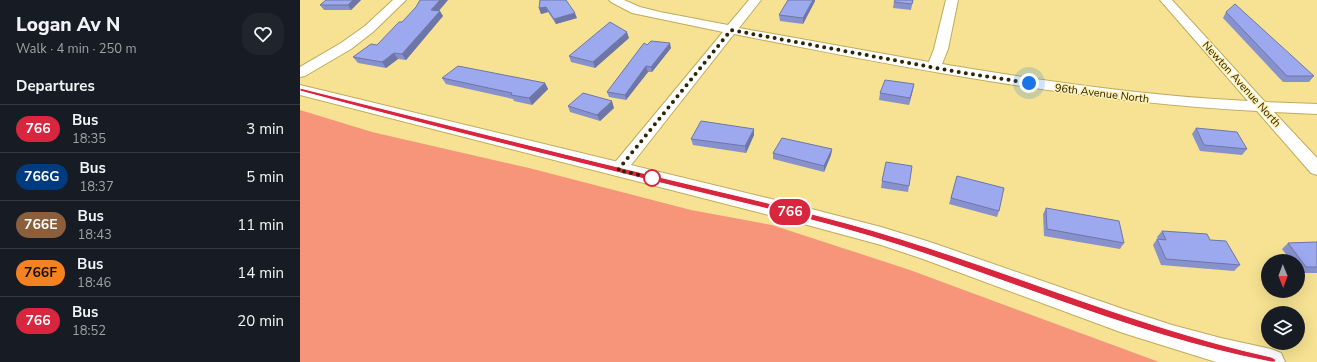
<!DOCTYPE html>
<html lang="en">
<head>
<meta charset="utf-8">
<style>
	body { margin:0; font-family:"Nunito Sans",sans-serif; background:#20242c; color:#f1f3f6; height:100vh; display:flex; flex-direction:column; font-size:15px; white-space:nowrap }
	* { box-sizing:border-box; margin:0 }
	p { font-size:13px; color:#9ea1a6 }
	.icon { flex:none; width:22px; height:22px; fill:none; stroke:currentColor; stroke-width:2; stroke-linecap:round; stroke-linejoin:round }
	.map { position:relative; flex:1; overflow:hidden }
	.side { display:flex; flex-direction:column; background:#171b24; width:300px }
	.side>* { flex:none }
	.badge { padding:0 8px; border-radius:13px; font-size:14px; line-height:26px }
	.needle { width:26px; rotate:179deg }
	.buttons { position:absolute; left:961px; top:254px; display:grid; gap:8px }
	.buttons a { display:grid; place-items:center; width:44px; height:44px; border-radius:50%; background:#171b24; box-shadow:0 4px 16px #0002; font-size:20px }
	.you { position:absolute; width:20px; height:20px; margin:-10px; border:3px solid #fff; border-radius:50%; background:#1a73e8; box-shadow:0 0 0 6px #1a73e833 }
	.map>.badge { position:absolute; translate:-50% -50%; box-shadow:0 0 0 2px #fff }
	h2 { padding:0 16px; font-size:15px; line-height:36px }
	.round { display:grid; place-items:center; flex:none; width:42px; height:42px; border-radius:16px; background:#20242c }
	.overview { display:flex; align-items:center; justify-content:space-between; height:68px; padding:0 16px }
	h1 { font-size:19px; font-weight:800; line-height:30px }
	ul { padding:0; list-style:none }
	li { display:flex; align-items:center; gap:12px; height:48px; padding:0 16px; border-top:1px solid #363941 }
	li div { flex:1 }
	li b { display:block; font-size:15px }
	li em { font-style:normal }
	li .badge { min-width:44px; font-weight:700; text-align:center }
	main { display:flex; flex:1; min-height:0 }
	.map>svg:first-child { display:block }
	.forest { fill:#f6957a }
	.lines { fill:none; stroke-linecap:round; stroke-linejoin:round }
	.minor-casing { stroke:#beab5c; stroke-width:2 }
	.tertiary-casing { stroke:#beab5c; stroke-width:2 }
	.minor { fill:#fff; fill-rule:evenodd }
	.tertiary { fill:#fff; fill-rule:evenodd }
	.wall { fill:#8791ce }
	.shaded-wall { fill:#6e76a7 }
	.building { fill:#9da9ef; stroke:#6e76a7 }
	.line { fill:#d7263d; stroke:#fff }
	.walk { stroke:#2d2503; stroke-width:4; stroke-dasharray:0 7.2 }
	.stop-dot { fill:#fff; stroke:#d7263d; stroke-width:2 }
	.labels { text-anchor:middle; stroke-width:3; stroke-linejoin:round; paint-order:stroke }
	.street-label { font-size:11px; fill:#2d2503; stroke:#fff0b1 }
</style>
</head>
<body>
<main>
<section class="side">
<div class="overview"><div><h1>Logan Av N</h1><p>Walk · 4 min · 250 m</p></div><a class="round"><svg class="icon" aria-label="heart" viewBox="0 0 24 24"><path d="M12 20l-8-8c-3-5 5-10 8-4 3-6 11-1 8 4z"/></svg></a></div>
<h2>Departures</h2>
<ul>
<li><span class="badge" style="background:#d7263d;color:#fff">766</span><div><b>Bus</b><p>18:35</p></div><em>3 min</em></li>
<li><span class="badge" style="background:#003b80;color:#fff">766G</span><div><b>Bus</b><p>18:37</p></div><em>5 min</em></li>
<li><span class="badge" style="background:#8b5e3c;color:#fff">766E</span><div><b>Bus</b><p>18:43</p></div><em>11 min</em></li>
<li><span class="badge" style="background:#f58220;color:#111">766F</span><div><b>Bus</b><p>18:46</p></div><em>14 min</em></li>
<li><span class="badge" style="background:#d7263d;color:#fff">766</span><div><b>Bus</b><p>18:52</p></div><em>20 min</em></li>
</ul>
</section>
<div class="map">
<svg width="1017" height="362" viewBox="0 0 1017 362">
	<rect width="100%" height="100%" fill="#f6e292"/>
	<path class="forest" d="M0,110l72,22 157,36 162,42 81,15 138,45 249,92h-859z"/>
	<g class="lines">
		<defs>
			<path id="minor" d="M93,0h13l-33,32 -22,17 -46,27 -5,1v-10l41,-24 24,-17z
				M309,0h15l16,7 20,5 68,13 21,-25h12l-22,28 190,34 5,-13 12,-49h12l-10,49 -6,15c101,17 203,32 306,37l-88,-101h12l93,102 52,2v10l-43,-2 43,46v17l-6,-2 -54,-62c-176,-9 -351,-43 -523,-77l-110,140 -6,2 -6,-2 -2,-4 2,-4 111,-134 -91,-19 -21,-11z"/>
			<path id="tertiary" d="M0,85l500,121 81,21 49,15 193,67 49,16 49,13 50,11 10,4 4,9h-69l-93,-29 -200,-74 -42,-14 -81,-22 -500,-128z"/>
		</defs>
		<use href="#minor" class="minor-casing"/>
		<use href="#tertiary" class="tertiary-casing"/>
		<use href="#minor" class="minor"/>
		<use href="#tertiary" class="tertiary"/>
	</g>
	<path class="wall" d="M26,0h35l-10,10h-27l-4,-5z
		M148,0l-9,11 4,5 -37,44 -8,-1 -12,9 -28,-5 -5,-6 24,-12 25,-23z
		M240,0l37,18 -21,6 -8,-12 -7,2 -2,-6z
		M613,0l-2,10 -18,-2 1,-6z
		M515,1l-12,23 -23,-3 -1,-6z
		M926,12l88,64 -5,6h-26l-60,-64z
		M329,38l-34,30 -24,-6 -2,-6z
		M347,45l24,3 -19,24h-4l-22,28 -17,-3 -2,-5z
		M142,78l103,5 3,6 -16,16 -18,-4 -1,-2 -67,-15z
		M614,84l-5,21 -30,-5 1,-7z
		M268,106l46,2 -14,13 -30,-9z
		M896,128l51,21 -5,6 -42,-4 -8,-17z
		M454,135l-8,18 -53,-8 -2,-6z
		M532,149l-1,6 -7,17 -51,-13v-6z
		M612,166l-4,26 -27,-4 1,-7z
		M657,176l42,35 -2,6 -48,-13z
		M746,208l78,35 -4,6 -76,-13 -1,-22z
		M862,231l48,9 30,25 -6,6 -73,-6 -8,-20 4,-6h1l-1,-2z
		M1017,242v31h-17l-2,-2v-10h-7l-9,-12 6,-6z"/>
	<path class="shaded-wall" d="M53,0h8l-10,10 -3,-5z
		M140,0h8l-14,16 -3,-6z
		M513,0h2v1l-12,23v-6z
		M246,7l2,5 -7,2 -2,-6z
		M140,11l3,5 -37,44 -4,-6z
		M275,13l2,5 -21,6 -2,-5z
		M327,32l2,6 -34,30 -2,-6z
		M370,43l1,5 -19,24 -1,-5z
		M94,53l4,6 -12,9 -4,-6z
		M346,66l2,6 -22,28 -1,-5z
		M245,83l3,6 -16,16 -3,-7z
		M614,84l-1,6 -4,15 1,-7z
		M312,101l2,7 -14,13 -3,-6z
		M454,129v6l-8,18 -1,-7z
		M532,149l-1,6 -7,17v-6z"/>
	<path class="building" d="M26,0h27l-5,5h-28z
		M120,0h20l-9,10 9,1 -38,43 -8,-1 -12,9 -29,-5 18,-13 6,1 22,-23h3l14,-15z
		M240,0h26l9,13 -21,6 -8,-12 -7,1z
		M488,0h25l-10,18 -24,-3z
		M595,0h18l-1,4 -18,-2z
		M935,4l79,72h-27l-61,-64z
		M310,22l17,10 -34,30 -24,-6z
		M351,41l19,2 -19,24 -5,-1 -21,29 -18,-3 37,-49 3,2z
		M158,66l87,17 -16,15 -18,-3 1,-2 -70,-15z
		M585,80l29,4 -4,14 -30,-5z
		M283,93l29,8 -15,14 -29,-9z
		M401,121l53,8 -9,17 -54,-7z
		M896,128l41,4 10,17 -43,-4z
		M482,138l50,11 -8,17 -51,-13z
		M586,162l26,4 -3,20 -27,-5z
		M657,176l47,12 -5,23 -48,-13z
		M746,208l73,13 5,22 -77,-14z
		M862,231l45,3 3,6 16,1 14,24 -74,-6 -9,-20 9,1z
		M1017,242v25h-11l-18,-24z"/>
	<path class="line" d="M0,88c120,30 239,60 359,89 62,15 125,29 187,46 144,39 280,102 425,134l4,2 1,3h-5c-146,-28 -282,-93 -426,-133 -57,-16 -115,-29 -172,-43 -126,-31 -251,-62 -373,-95z"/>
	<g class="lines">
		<path class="walk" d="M352,178l-34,-8 113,-140 227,42 71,11"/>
	</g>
	<circle class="stop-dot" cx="352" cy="178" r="8"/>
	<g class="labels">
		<g class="street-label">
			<text transform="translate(942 84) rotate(48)" y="4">Newton Avenue North</text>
			<text transform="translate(802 93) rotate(7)" y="4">96th Avenue North</text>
		</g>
	</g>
</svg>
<div class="buttons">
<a><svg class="needle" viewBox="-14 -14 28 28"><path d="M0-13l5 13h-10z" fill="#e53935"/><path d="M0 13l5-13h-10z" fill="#9ea1a6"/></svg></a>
<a><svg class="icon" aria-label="layers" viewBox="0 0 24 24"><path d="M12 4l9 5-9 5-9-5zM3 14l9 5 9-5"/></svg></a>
</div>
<div class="you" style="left:729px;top:83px"></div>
<b class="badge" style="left:490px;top:212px;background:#d7263d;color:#fff">766</b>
</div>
</main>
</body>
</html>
